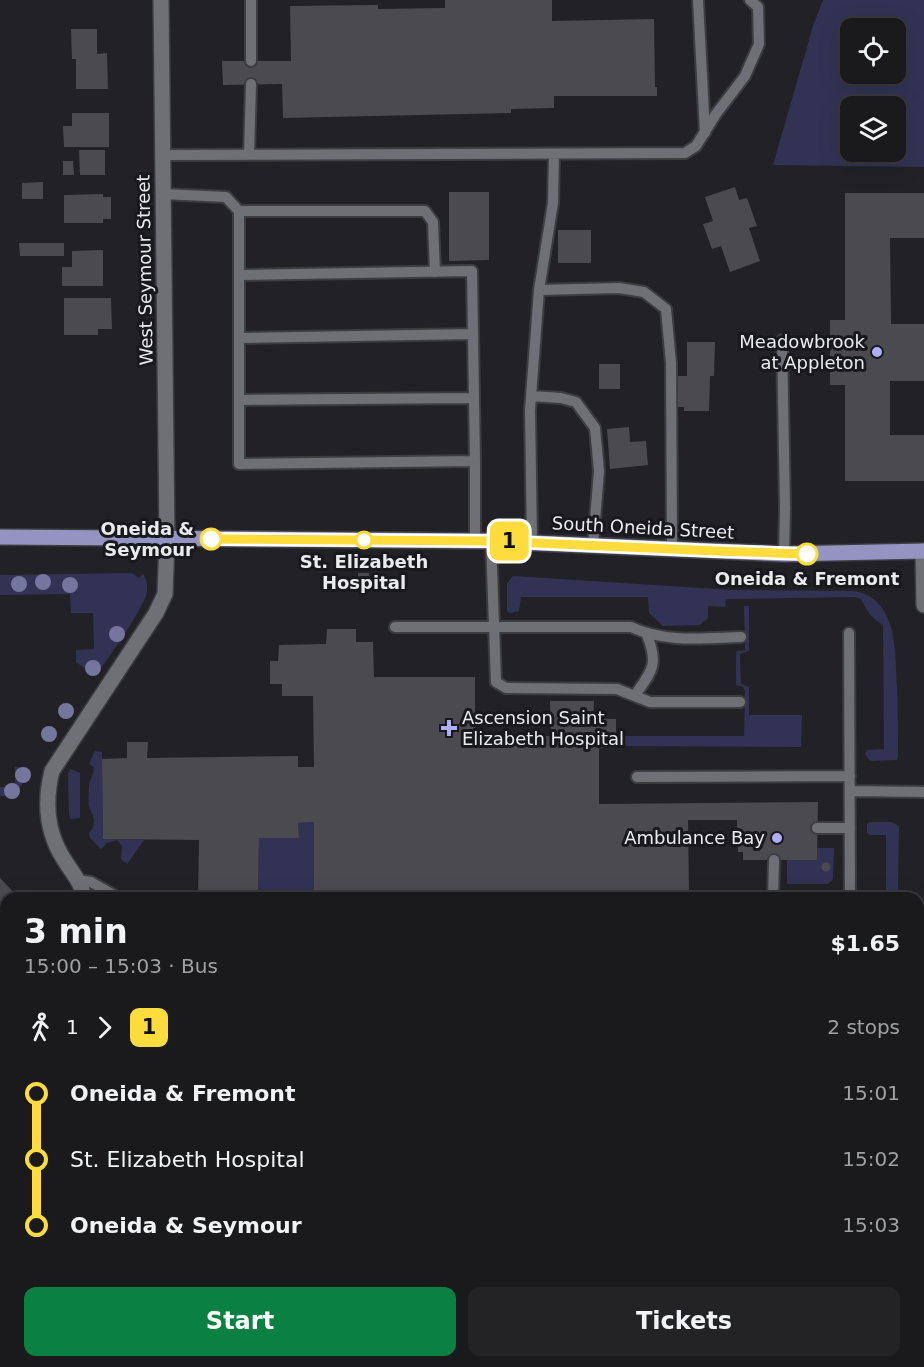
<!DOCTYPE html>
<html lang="en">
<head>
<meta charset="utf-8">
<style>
	body { margin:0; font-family:"DejaVu Sans",sans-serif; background:#232325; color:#f1f3f6; height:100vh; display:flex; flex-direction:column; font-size:22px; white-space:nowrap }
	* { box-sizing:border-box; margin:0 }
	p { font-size:20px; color:#9fa1a3 }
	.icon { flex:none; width:33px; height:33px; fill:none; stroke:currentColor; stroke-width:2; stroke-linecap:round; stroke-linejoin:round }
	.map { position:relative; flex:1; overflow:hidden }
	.drawer { position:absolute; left:0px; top:892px; width:924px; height:476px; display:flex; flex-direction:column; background:#1a1a1c; border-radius:18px 18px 0 0; box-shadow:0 6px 24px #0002,0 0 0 2px #38383b }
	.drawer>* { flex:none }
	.badge { padding:0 12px; border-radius:9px; font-size:21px; line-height:39px }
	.controls { position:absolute; left:840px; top:18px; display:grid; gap:12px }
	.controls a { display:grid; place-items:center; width:66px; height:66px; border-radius:12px; background:#1a1a1c; box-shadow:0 6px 24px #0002,0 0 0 2px #38383b; font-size:30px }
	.map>.badge { position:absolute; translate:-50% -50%; box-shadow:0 0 0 3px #fff }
	.legs { display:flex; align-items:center; gap:9px; height:66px; padding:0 24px; font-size:20px }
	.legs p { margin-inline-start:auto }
	.summary { display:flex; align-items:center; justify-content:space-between; height:102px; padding:0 24px }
	h1 { font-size:33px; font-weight:700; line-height:45px }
	.action { display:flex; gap:12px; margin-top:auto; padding:12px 24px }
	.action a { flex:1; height:69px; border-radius:12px; background:#0b8043; color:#fff; font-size:24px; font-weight:700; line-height:69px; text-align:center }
	.action a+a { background:#232325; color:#f1f3f6 }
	ul { padding:0 24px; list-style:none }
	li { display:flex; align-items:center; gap:21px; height:66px; font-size:22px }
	li i { display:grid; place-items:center; width:9px; height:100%; margin:0 8px; background:currentColor }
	li i::after { content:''; width:15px; height:15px; margin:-8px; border:4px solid; border-radius:50%; background:#1a1a1c }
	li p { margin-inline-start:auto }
	li:first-child i { background:linear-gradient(#0000 50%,currentColor 0) }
	li:last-child i { background:linear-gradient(currentColor 50%,#0000 0) }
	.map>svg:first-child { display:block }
	.green { fill:#323254; fill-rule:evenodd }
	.building { fill:#4b4b4f; fill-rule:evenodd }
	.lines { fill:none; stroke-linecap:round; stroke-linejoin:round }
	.service-casing { stroke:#3d3d40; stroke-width:14 }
	.minor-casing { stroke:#3d3d40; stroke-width:18 }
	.tertiary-casing { stroke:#3d3d40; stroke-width:18 }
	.primary-casing { stroke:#3d3d40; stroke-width:18 }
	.service { stroke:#6f7075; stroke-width:10 }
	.minor { stroke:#6f7075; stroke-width:15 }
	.tertiary { stroke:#6f7075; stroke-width:15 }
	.primary { stroke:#9394c2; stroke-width:15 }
	.tree { fill:#75769d }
	.line-1-casing { stroke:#fff; stroke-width:14 }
	.line-1 { stroke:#ffdc3d; stroke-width:9 }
	.poi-dot { fill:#aeaefb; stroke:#19191d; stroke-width:2 }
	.stop-1-dot { fill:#fff; stroke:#ffdc3d; stroke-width:3 }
	.labels { text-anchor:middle; stroke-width:6; stroke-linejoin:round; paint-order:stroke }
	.street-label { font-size:18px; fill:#eaebed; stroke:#19191d }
	.poi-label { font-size:18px; fill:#eaebed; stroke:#19191d; text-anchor:end }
	.stop-label { font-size:18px; font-weight:bold; fill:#eaebed; stroke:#19191d }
</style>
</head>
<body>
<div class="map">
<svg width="924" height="1367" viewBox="0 0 924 1367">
	<rect width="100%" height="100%" fill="#222226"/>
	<path class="green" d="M823,0h101v167l-151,-2 40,-139zM850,28h46v46h-46zM850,106h46v46h-46z
		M132,573l7,5 4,-4c5,7 5,14 3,22 -4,13 -42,72 -52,79l-18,-13v-12l18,-1 -1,-36h-22l-1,-19 -70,1v-20z
		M513,576l219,14 123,1c43,9 40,60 42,95 1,23 1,47 1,70l-1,4 -27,1 -5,-7 2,-4 17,-1 -1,-124c-14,-9 -15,-13 -22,-26l-6,-2 -129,2 -1,8 -17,-1v12l-8,7 -37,1 -14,-13 -1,-16h-127l-2,14 -9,2 -3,-2v-28z
		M744,606h5v45l-9,3 1,30 8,3v28h53l-1,32 -176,-1v-10h119l1,-45 -2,-4 -7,-2v-33l1,-1 8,-1z
		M95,751l7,1 1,87 41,1 -17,24 -6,-5 1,-13 -5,-6 -10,3 -6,6 -11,-11 -1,-5c10,-12 3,-16 0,-27 -1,-5 0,-14 0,-20 1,-7 5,-12 5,-19l-5,-3z
		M15,767h12l4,4 -17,25h-14v-9l15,-1z
		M71,769l9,4v45l-10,1 -1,-6 -1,-40z
		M314,822v70l-56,2 1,-56h39v-15z
		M870,822h22l7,4 -1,72h-12v-63h-16l-3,-2v-9z
		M817,848h17l-1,31 -5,5h-41v-24h30z"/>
	<path class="building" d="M445,0h107v21l102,-2 1,68h2v9h-103v12l-43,1v4l-228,5 -1,-34 -59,1 -1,-24h69l-1,-55 88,-1v4l67,-1z
		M71,29h26v25l10,-1 1,36h-32v-30h-4z
		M72,113h37v34h-45l-1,-21h9z
		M79,150h26v25h-25z
		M63,161h10l1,14h-11z
		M43,182v17h-21v-16z
		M735,187l4,13 8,-2 10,28 -8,2 11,33 -30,11 -9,-26 -9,3 -9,-25 10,-3 -8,-24z
		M449,192h40v68l-40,1z
		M845,193h79v45h-34l1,86h33v57h-34v54h34v46h-79v-96h-15v-65h15z
		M103,194v3h8v22h-8v4h-39v-28z
		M558,230h33v33h-33z
		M19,243h45v13h-44z
		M103,250v36h-41v-19h10v-16z
		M64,298h47l1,31h-14v6h-34z
		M687,342h28l-1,34h-4l-1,35h-25v-4h-10v-31h13z
		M599,364h21v25h-21z
		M629,427l1,15 16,-1 2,24 -38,4 -3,-40z
		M358,573h11v5h-11z
		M327,629h29v13h17l1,35h101v60l76,-1 -1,-35h44l-1,22h6v-4h17v29h-17v56l219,-2 -1,58h-74v-8h-5l-1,-32h-49l1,78h-491l1,-58 -96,-1 -1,-80 25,-1v-16h21l-1,16 151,-2v11h16l-1,-71h-31v-12h-12v-23h8l1,-16 47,-1zM314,822v70l-56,2 1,-56h40l-1,-15z
		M821.5 867a4.5 4.5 0 1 1 9 0a4.5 4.5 0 1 1-9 0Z
		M0,878l19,20h-13v314h-6z"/>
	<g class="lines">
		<defs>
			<path id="service" d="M251,0v61
				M698,0l7,133
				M163,155l522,-2 11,-7 20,-32 29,-38 14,-32 -1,-37 -8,-7
				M249,155l2,-71
				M163,194l63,3 13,14v253l236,-3v80
				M239,211h186l8,11 2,50
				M239,275l233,-4 3,190
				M539,290l80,-2 25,4 22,17 5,54 1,186
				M239,338l234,-4
				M782,340l3,169 -1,45
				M531,396l30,2 15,4 19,26 4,43 -6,73
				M239,400l235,-2
				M491,541l5,141 10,6 111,1 33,13h90
				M532,542l-2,-132 9,-120 14,-87 1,-49
				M395,627h236c34,16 73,11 110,10
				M849,633l1,265
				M635,695c17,-24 24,-30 12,-60
				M637,777l213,-1
				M850,791l74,1
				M817,828h33
				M78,880l13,2 28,16
				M773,898l1,-38
				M918,927h6
				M918,1099h6
				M918,1162h6"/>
			<path id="minor" d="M84,898c-2,-15 -11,-24 -19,-37 -18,-27 -21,-58 -13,-90l104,-158 9,-19 2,-55
				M918,1358h6
				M626,1362v5
				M0,1367l478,-5"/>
			<path id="tertiary" d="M161,0l6,539
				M923,551l1,54"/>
			<path id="primary" d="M0,537l491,4 293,13 140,-3"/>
		</defs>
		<use href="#service" class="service-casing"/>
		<use href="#minor" class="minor-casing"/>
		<use href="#tertiary" class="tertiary-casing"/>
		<use href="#primary" class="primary-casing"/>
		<use href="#service" class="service"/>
		<use href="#minor" class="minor"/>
		<use href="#tertiary" class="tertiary"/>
		<use href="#primary" class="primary"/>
	</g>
	<g class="tree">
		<circle cx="43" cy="582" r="8"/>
		<circle cx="19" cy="584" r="8"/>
		<circle cx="70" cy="585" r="8"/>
		<circle cx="117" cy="634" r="8"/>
		<circle cx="93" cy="668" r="8"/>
		<circle cx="66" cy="711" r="8"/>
		<circle cx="49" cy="734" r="8"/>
		<circle cx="23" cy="775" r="8"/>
		<circle cx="12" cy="791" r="8"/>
	</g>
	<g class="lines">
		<defs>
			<path id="line-1" d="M211,539l280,2 225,10 91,3"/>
		</defs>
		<use href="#line-1" class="line-1-casing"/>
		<use href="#line-1" class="line-1"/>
	</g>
	<g class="poi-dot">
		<circle cx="877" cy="352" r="6"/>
		<path d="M446 719h6v6h6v6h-6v6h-6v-6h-6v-6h6z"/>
		<circle cx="777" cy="838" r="6"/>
	</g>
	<g class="stop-1-dot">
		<circle cx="211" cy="539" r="10"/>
		<circle cx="364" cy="540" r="8"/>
		<circle cx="807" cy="554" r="10"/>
	</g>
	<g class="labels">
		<g class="street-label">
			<text transform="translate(145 270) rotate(-91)" y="6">West Seymour Street</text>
			<text transform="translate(643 528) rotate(3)" y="6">South Oneida Street</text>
		</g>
		<g class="poi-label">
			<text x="865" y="348">Meadowbrook<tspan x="865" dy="21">at Appleton</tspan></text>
			<text x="462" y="724" text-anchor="start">Ascension Saint<tspan x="462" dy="21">Elizabeth Hospital</tspan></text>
			<text x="765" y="844">Ambulance Bay</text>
		</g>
		<g class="stop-label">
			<text x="194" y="535" text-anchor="end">Oneida &amp;<tspan x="194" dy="21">Seymour</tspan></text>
			<text x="364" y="568">St. Elizabeth<tspan x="364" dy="21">Hospital</tspan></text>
			<text x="807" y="585">Oneida &amp; Fremont</text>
		</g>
	</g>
</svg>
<div class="controls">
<a><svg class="icon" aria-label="locate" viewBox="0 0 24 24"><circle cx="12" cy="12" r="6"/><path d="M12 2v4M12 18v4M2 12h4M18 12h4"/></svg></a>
<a><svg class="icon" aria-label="layers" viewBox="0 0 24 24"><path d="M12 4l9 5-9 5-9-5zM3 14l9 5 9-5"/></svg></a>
</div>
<b class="badge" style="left:509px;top:541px;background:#ffdc3d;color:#111">1</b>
<section class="drawer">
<div class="summary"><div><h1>3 min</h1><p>15:00 – 15:03 · Bus</p></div><b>$1.65</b></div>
<div class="legs"><svg class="icon" aria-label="walk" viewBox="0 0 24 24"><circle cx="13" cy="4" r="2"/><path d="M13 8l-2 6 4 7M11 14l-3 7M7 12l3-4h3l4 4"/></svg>1<svg class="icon" aria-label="forward" viewBox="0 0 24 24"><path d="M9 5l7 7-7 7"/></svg><b class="badge" style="background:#ffdc3d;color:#111">1</b><p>2 stops</p></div>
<ul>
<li><i style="color:#ffdc3d"></i><b>Oneida &amp; Fremont</b><p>15:01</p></li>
<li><i style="color:#ffdc3d"></i><span>St. Elizabeth Hospital</span><p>15:02</p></li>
<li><i style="color:#ffdc3d"></i><b>Oneida &amp; Seymour</b><p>15:03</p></li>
</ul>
<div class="action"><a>Start</a><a>Tickets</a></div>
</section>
</div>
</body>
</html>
